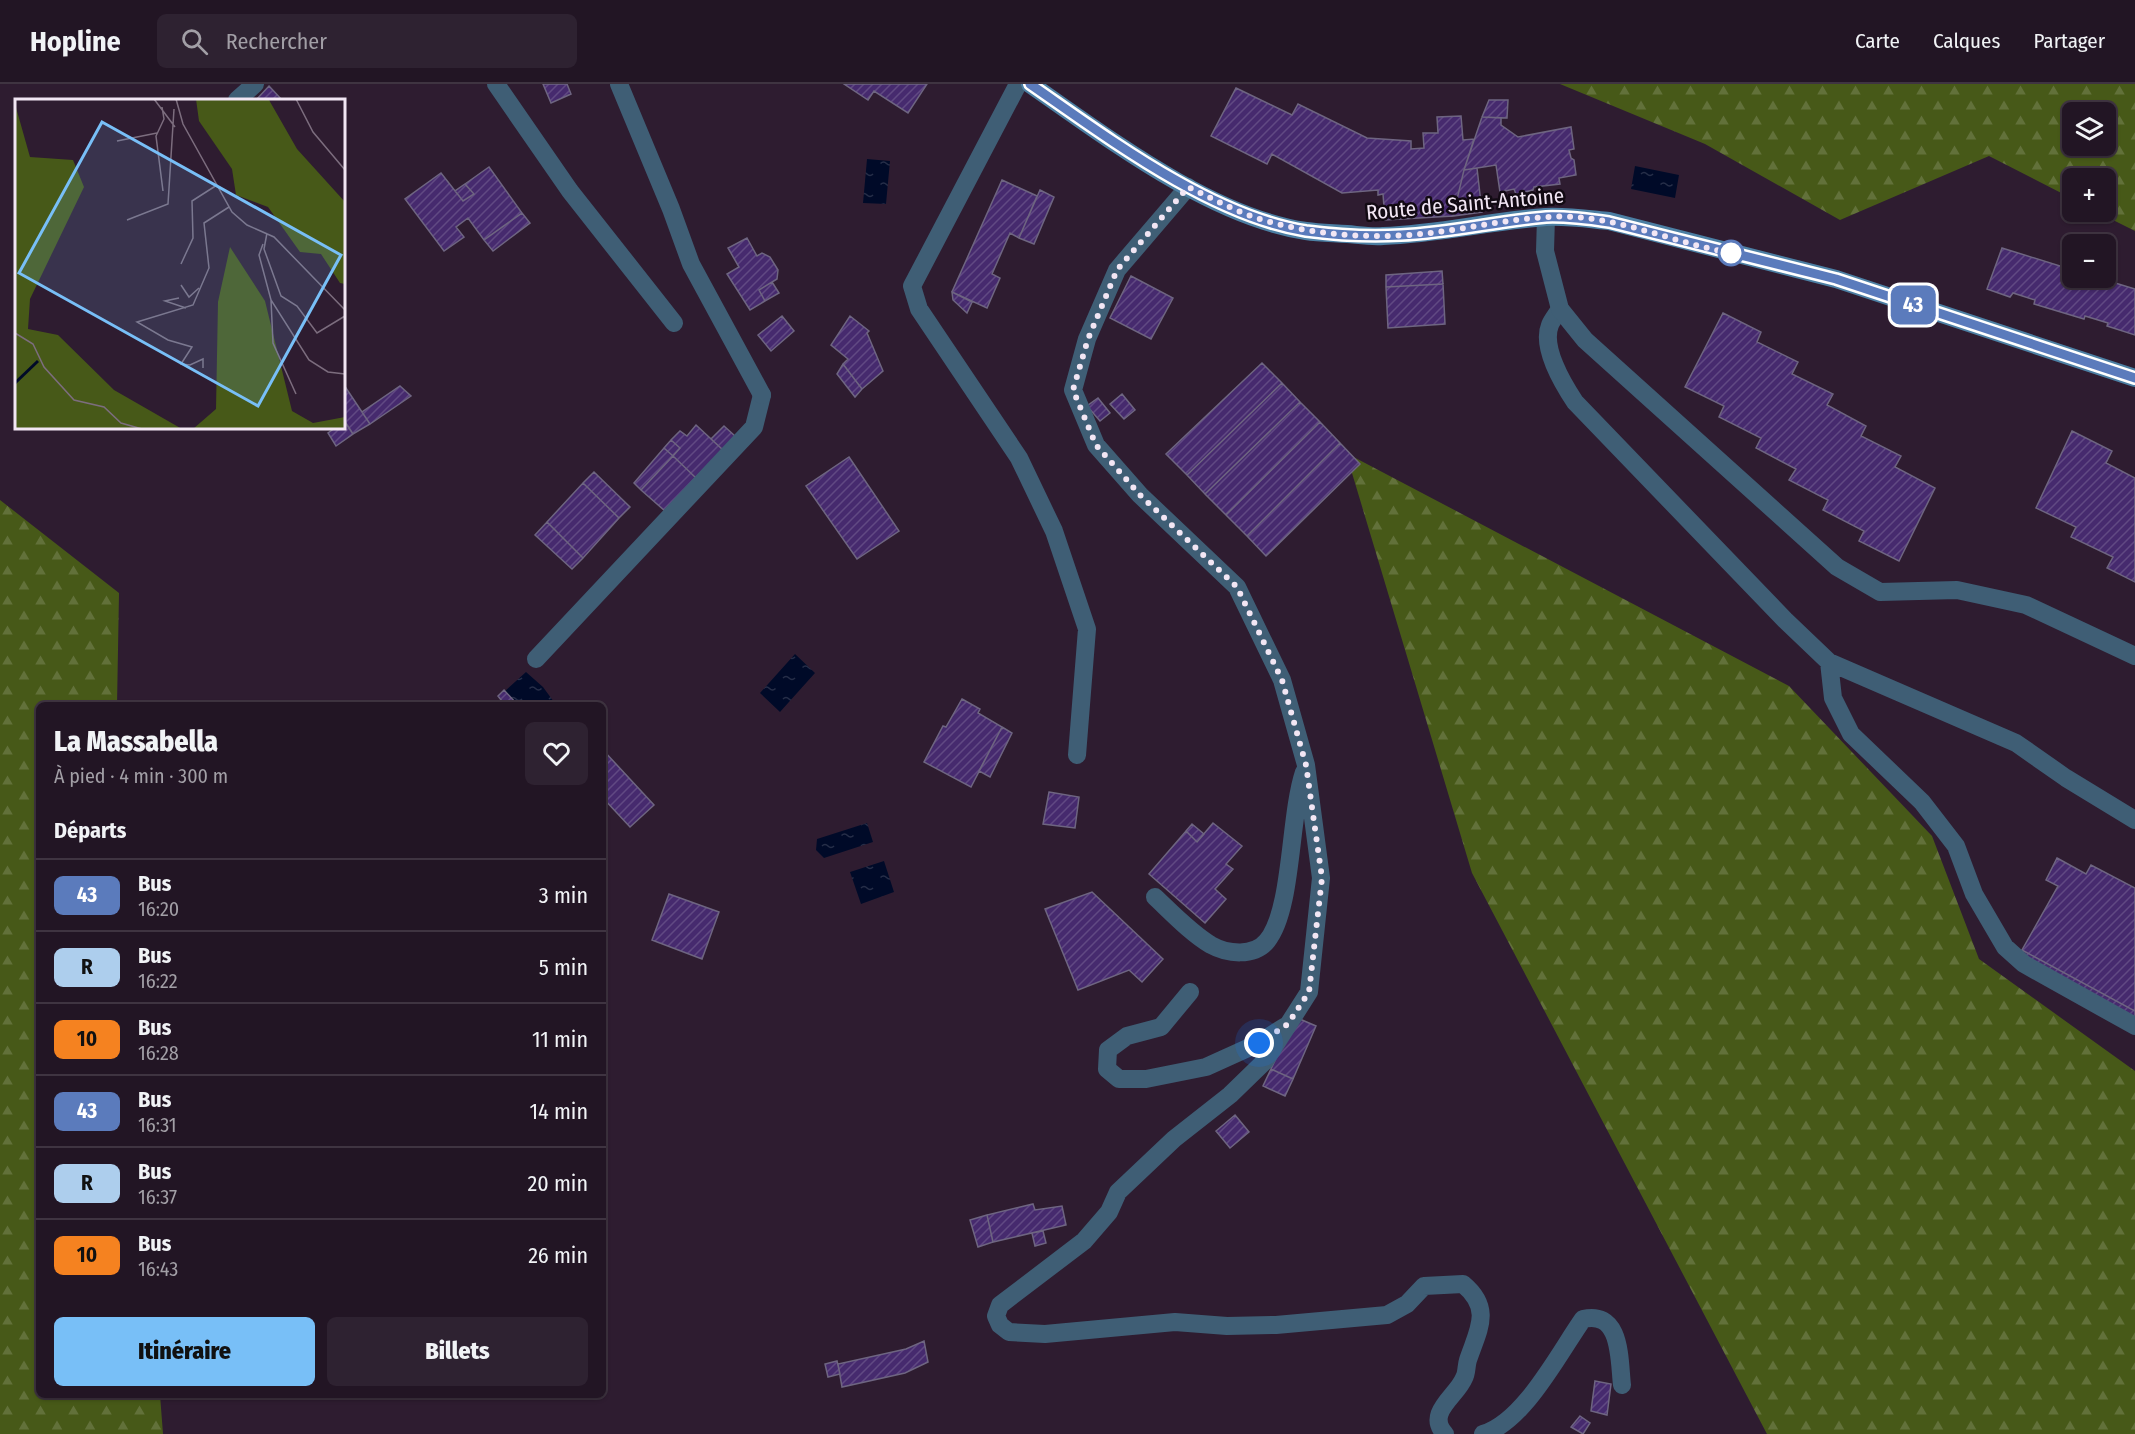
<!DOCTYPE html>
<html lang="fr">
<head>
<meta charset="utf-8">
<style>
	body { margin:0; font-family:"Fira Sans Condensed",sans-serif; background:#2e2231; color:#f1f3f6; height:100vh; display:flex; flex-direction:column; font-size:22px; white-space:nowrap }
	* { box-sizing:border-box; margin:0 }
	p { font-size:20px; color:#a29fa6 }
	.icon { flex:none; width:33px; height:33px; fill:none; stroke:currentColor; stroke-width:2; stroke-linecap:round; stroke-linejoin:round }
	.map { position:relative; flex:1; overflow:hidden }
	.details { position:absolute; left:36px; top:618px; width:570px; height:696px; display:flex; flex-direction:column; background:#221524; border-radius:9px; box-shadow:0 2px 4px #0004,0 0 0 2px #3f3441 }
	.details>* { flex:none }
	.badge { padding:0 12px; border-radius:9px; font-size:21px; line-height:39px }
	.tools { position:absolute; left:2062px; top:18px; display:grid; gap:12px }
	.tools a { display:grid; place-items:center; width:54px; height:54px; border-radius:9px; background:#221524; box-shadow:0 2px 4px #0004,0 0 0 2px #3f3441; font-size:30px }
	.you { position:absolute; width:30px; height:30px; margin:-15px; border:4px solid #fff; border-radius:50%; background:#1a73e8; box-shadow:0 0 0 9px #1a73e833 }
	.map>.badge { position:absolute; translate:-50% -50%; box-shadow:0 0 0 3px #fff }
	h2 { padding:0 18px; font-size:22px; line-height:54px }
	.round { display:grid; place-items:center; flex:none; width:63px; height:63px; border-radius:9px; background:#2e2231 }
	.summary { display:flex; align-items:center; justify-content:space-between; height:102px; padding:0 18px }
	h1 { font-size:28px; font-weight:800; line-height:45px }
	.button { display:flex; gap:12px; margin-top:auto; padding:12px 18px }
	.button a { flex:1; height:69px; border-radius:9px; background:#78bff7; color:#111; font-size:24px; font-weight:800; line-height:69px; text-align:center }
	.button a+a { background:#2e2231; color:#f1f3f6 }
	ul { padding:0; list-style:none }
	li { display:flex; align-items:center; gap:18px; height:72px; padding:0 18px; border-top:2px solid #3f3441 }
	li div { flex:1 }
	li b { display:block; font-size:22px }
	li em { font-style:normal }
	li .badge { min-width:66px; font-weight:700; text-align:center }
	header { display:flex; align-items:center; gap:36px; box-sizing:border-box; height:84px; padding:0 30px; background:#221524; border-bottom:2px solid #3f3441 }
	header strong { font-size:28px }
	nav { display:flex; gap:33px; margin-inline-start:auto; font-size:21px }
	.search { width:420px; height:54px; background:#2e2231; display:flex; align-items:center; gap:15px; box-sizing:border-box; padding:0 21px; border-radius:9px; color:#a29fa6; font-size:22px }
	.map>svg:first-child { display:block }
	.forest { fill:url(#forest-firs); fill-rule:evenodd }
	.water { fill:url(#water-ripples) }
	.building { fill:url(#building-hatch); stroke:#6e6581; stroke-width:1.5 }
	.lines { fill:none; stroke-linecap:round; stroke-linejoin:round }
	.lane { stroke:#3f5e75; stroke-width:18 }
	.street { stroke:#3f5e75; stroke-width:18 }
	.secondary { stroke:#4c7fa3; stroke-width:18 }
	.line-casing { stroke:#fff; stroke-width:14 }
	.line { stroke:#5b7bbc; stroke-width:9 }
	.walk { stroke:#f2e6f4; stroke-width:6; stroke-dasharray:0 10.8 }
	.stop-dot { fill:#fff; stroke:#5b7bbc; stroke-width:3 }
	.labels { text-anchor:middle; stroke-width:5; stroke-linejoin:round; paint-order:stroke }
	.street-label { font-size:21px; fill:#f2e6f4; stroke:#120a13 }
	.inset-river { fill:none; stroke:#000a28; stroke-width:3 }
	.inset-road { fill:none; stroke:#7c6d7e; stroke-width:1.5 }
	.view { fill:#78bff7; fill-opacity:0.15; stroke:#78bff7; stroke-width:3 }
	.inset-edge { fill:none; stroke:#f2e6f4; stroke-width:3 }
</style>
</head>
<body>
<header>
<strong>Hopline</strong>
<div class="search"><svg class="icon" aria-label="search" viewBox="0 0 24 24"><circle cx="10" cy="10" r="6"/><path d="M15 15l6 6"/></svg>Rechercher</div>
<nav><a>Carte</a><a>Calques</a><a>Partager</a></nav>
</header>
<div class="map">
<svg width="2135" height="1350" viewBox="0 0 2135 1350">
	<defs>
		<pattern id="forest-firs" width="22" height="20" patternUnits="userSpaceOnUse" patternTransform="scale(1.5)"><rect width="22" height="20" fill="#475918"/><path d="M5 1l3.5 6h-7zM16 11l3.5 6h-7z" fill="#62713a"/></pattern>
		<pattern id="water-ripples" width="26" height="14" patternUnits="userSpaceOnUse" patternTransform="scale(1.5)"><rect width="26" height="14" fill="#000a28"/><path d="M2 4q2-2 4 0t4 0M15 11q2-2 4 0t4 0" fill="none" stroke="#262e48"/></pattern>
		<pattern id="building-hatch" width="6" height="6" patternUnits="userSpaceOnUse" patternTransform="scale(1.5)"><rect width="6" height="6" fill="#462a6e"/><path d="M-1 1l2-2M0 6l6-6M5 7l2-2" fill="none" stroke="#614983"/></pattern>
	</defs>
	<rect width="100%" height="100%" fill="#2e1c30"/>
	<path class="forest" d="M1560,0h575v147l-38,-19h9v-34h-33v21l-84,-43 -149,64 -135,-76zM2073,28h33v34h-33z
		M1346,369l443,233 143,150 47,123 156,112v363h-368l-295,-561z
		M0,416l119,93 -2,112h-78v690h121l3,39h-163z"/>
	<path class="water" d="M867,75l23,2 -4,43 -23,-1z
		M1635,82l44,9 -4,23 -44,-9z
		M795,570l20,19 -35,39 -20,-19z
		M526,588l17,15 11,15 -3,3h-33l-13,-14z
		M867,739l6,19 -49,16 -8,-8 1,-11z
		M884,777l10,31 -33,12 -11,-32z"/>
	<path class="building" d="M543,0h24l4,10 -20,9z
		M844,0h83l-19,29 -34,-22 -6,9z
		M269,2l13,14h-26z
		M1236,4l56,27 6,-11 69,34 44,3v8l13,-1 -1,-15h15l-1,-16 24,-1 2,24 11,-1 -10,31 -11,46 -68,4 -2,-26 -5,1v-5l-36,3 -70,-39 -5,10 -56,-28z
		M1489,16h19l-1,18 -25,-1z
		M1482,33l19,1v7l17,12 53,-10 3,22 -5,1 2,8 3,2 2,15 -17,3 1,6 -26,3 -1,3 -17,4 -2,-5 -14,3 -4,-27 -32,5z
		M489,83l33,46 -38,27 -16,-22 -12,9 8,10 -20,14 -39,-52 36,-26 22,28 11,-7 -9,-10z
		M1477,84l5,44 -29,4 11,-46z
		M1002,96l35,16 -18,42 -9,-5 -18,41 8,4 -13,30 -35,-16z
		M465,100l9,10 -11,7 -8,-10z
		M1040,106l14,7 -20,47 -15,-6z
		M522,129l8,10 -37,28 -9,-11z
		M747,154l10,18 5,-3 8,4 8,13 -1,9 -18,11 6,11 -15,9 -23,-36 12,-7 -11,-19z
		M2002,164l71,22v8h26l36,11v46l-28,-9 1,-3 -23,-7 -1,3 -50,-15 1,-4 -22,-7 -3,4 -23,-8z
		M1442,187l1,13 -57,3v-12z
		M1131,192l42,22 -22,41 -41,-21z
		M772,198l7,11 -14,8 -6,-11z
		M1443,200l2,40 -57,4 -2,-41z
		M952,208l20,10 -5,11 -14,-13z
		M1723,229l38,19 -4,10 41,20 -6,12 41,20 -6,11 39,21 -5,10 40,20 -6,11 40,21 -36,73 -40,-20 5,-10 -41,-21 5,-10 -39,-20 7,-11 -40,-21 5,-10 -42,-21 5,-11 -39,-19z
		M782,232l12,15 -23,20 -13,-16z
		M850,232l19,15 -2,2 16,38 -21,18 -19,-25 5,-5 -17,-14z
		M1262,279l20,20 -95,92 -21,-21z
		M843,280l19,25 -7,8 -18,-23z
		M1282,299l18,19 -95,92 -18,-19z
		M344,301l26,39 -17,10 -9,-14z
		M400,302l11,10 -41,28 -8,-12z
		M1122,310l13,16 -11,9 -14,-15z
		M1098,314l12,15 -10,8 -13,-15z
		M1300,318l20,20 -94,93 -21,-21z
		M344,337l9,13 -17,12 -8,-13 7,-5h9z
		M1320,338l20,21 -93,93 -21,-21z
		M696,341l27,25 -27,28 -23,-22 7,-8 -9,-8 9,-9 7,5z
		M724,342l11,10 -12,14 -12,-11z
		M2072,347l40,20 -6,12 29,15v104l-28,-14 6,-11 -42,-20 5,-10 -40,-19z
		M671,356l9,8 -7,8 -9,-8z
		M1340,359l20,21 -94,92 -19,-20z
		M664,364l9,8 -32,34 -7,-7z
		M673,372l23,22 -31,33 -24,-21z
		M849,373l50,74 -42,28 -51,-73z
		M594,388l36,35 -11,11 -36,-35z
		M583,399l36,35 -36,40 -36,-36z
		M547,438l36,36 -11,11 -37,-34z
		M504,606l12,13 -2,2h-9l-7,-9z
		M962,615l18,10 -2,4 24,14 -31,60 -47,-25 19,-36 3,1z
		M1002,643l10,6 -22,44 -11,-6z
		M603,666l51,55 -24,22 -27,-29z
		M1049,708l30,5 -4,31 -32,-4z
		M1213,739l29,23 -16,18 7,5 -18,20 11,10 -21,24 -56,-49 37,-43 11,11z
		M1192,740l12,10 -7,8 -11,-11z
		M2057,774l29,16 5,-9 44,23v123l-113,-61 36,-64 -12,-6z
		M1092,808l71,67 -21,23 -13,-12 -51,20 -33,-81z
		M669,810l50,18 -17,47 -50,-19z
		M2022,866l113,61v9l-116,-64z
		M1295,933l21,9 -23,53 -22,-10z
		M1271,985l22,10 -8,17 -22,-10z
		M1235,1031l14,17 -19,16 -14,-17z
		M1033,1120l2,6 27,-4 4,19 -73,17 -6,-27z
		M987,1131l6,27 -15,5 -8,-27z
		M1043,1147l3,12 -11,3 -3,-13z
		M924,1257l4,21 -23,11 -63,14 -4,-23 68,-15z
		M837,1277l3,13 -12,3 -3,-13z
		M1595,1297l16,3 -4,31 -16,-4z
		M1580,1332l10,7 -7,11 -12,-7z"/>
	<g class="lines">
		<path class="lane" d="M1018,0l-106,202 7,23 100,149 35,73 33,98 -10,126
			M1188,103l-71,83 -30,69 -14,51 23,55 44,50 97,92 45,93 24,85 15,113 -12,114 -44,69 -35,34 -56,44 -56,53 -9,20 -25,29 -84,64 -4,11 4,9 9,7 36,2 130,-12 52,4 49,-1 111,-10 20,-11 17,-18 39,-2c30,25 15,46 5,76 -2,6 -1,13 -4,18 -7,18 -39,35 -19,56
			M1560,225c-3,5 -8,11 -10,16 -9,22 13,59 25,77l210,218 44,42 187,81 50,35 69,42
			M536,575l218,-232 8,-32
			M1829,578l4,36 18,36 71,68 34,44 18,48 31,53 19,17 111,62
			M1155,813c18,17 36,36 56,48 16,9 43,12 56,-4 26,-32 22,-124 37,-169
			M1190,908l-29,35 -34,9 -19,14 -1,19 12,10h27l60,-12 53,-24 25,-16
			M1483,1350c41,-12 76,-81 100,-115 39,-9 36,41 39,66"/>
		<path class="street" d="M496,0l74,107 104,132
			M619,0l52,125 20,55 71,131
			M237,16l18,-16
			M1546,133l-1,34 15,58 25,31 252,227 43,25 77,-2 69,15 109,51"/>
		<path class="secondary" d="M1030,0c78,54 181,133 276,147 13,2 27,2 41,3 12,1 24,3 36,2 55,-2 108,-15 163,-19 21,-1 42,2 63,4l227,58 299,99"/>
	</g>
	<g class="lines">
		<defs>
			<path id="line" d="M1030,0c78,54 181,132 276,147 31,4 64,6 95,4 49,-2 96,-14 145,-18 21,-1 42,2 63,5l227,57 299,99"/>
		</defs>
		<use href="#line" class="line-casing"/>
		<use href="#line" class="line"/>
		<path class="walk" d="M1259,959l29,-19 21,-32 13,-114 -16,-113 -24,-85 -45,-93 -97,-92 -44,-50 -23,-55 15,-51 29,-69 71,-83c25,12 49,25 75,33 51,15 106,19 158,14 51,-5 104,-20 155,-17 53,4 103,27 155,36"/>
	</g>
	<circle class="stop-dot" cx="1731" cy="169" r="12"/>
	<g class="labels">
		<g class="street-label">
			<text transform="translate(1465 120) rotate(-5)" y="7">Route de Saint-Antoine</text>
		</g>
	</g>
	<g transform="translate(15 15)">
		<rect width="330" height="330" fill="#2e1c30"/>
		<path d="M181,0l73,1 28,49 48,53v82l-5,-1 -19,-29 -21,-2 -32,-45 -32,-12 -4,-26 -33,-48zM0,5l15,53 43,3 11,27 -54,112 -2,30 30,6 56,55 68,39h-167zM215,148l35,54 27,110 21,12 32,-6v12h-152l23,-20 2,-107z" fill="#475918"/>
		<path class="inset-river" d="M0,284l23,-22"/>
		<path class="inset-road" d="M139,0l21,28M161,0l7,25 49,88 15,13 27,12 71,73M281,0l17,33 32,38M147,8l2,12 -8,17 7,55M102,42l40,-8M112,121l41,-16 6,-95M252,134l-3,16 17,47 16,10 20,27 28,-17M248,145l-4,11 12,45 38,60 19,12 17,2M166,165l12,-26 -1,-37 25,-16M166,186l8,12 10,-9M164,199l-14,3 21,7M256,201l2,43 23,51M0,234l18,11 11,23 30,33 30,7 17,16 21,6M188,269v-9l-13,6 -9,-1 11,-17 -24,-7 -31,-18 56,-17 16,-37 -5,-45 25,-16"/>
		<path class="view" d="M87,23l239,133 -83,151 -239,-133z"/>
		<rect width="330" height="330" class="inset-edge"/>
	</g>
</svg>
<div class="tools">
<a><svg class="icon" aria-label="layers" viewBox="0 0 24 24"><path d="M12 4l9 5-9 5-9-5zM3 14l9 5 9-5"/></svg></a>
<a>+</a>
<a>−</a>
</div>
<div class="you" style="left:1259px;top:959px"></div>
<b class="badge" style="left:1913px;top:221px;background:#5b7bbc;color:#fff">43</b>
<section class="details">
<div class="summary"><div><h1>La Massabella</h1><p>À pied · 4 min · 300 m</p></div><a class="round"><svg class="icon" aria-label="heart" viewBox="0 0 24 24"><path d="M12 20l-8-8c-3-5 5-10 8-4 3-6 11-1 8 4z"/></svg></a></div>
<h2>Départs</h2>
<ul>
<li><span class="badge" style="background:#5b7bbc;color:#fff">43</span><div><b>Bus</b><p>16:20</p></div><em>3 min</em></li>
<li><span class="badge" style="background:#adceed;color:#111">R</span><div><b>Bus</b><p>16:22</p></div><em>5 min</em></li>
<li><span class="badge" style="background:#f58220;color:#111">10</span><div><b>Bus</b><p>16:28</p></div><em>11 min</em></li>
<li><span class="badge" style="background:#5b7bbc;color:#fff">43</span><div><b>Bus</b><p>16:31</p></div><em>14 min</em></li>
<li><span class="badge" style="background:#adceed;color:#111">R</span><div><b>Bus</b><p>16:37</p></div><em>20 min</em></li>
<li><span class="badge" style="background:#f58220;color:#111">10</span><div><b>Bus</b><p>16:43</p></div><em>26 min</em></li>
</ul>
<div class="button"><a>Itinéraire</a><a>Billets</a></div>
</section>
</div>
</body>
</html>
